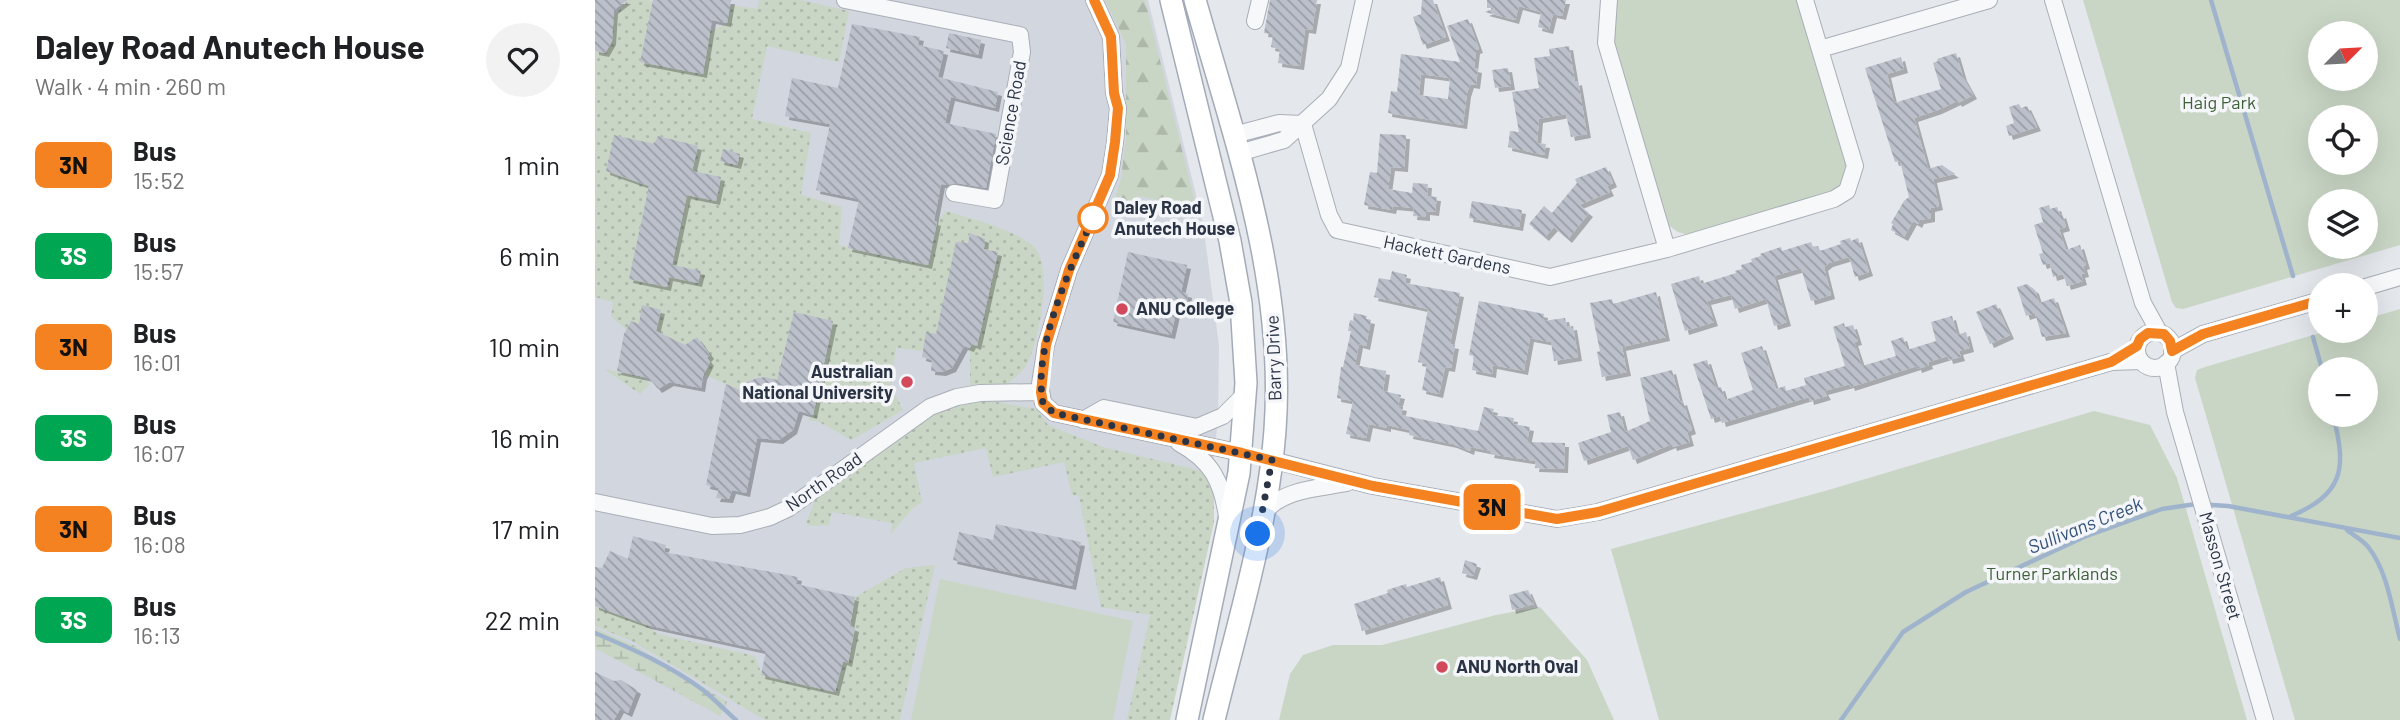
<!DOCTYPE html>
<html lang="en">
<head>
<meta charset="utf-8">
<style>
	body { margin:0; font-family:Barlow,sans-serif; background:#f2f2f2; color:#202124; height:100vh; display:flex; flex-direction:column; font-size:26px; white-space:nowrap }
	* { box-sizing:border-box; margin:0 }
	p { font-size:23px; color:#757577 }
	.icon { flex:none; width:38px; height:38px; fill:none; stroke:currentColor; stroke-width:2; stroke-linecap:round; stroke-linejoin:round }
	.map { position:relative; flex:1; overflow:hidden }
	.drawer { display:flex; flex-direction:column; background:#fff; width:595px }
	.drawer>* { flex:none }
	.badge { padding:0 14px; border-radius:10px; font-size:24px; line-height:46px }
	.needle { width:46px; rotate:66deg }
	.tools { position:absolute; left:1713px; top:21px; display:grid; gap:14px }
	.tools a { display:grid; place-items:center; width:70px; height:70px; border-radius:50%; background:#fff; box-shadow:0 7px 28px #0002; font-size:35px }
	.you { position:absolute; width:35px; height:35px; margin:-18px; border:5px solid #fff; border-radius:50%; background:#1a73e8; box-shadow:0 0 0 10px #1a73e833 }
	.map>.badge { position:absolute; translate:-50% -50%; box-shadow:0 0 0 4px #fff }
	.round { display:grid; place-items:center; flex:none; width:74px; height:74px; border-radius:37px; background:#f2f2f2 }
	.overview { display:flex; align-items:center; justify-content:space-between; height:119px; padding:0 35px }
	h1 { font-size:33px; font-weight:700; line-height:52px }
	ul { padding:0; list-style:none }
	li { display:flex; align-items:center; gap:21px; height:91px; padding:0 35px }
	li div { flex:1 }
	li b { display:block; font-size:26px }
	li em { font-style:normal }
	li .badge { min-width:77px; font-weight:700; text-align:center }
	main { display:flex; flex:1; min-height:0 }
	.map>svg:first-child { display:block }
	.built { fill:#d2d6de }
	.grass { fill:url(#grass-dots) }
	.forest { fill:url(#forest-firs) }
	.wetland { fill:url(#wetland-marsh) }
	.park { fill:#c9d6c5; fill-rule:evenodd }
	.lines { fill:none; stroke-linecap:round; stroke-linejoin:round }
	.stream { stroke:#9fb4cc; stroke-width:4.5 }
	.building { fill:url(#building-back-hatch); fill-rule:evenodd; filter:url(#shadow) }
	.minor-casing { stroke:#a9aeb7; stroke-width:18 }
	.major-casing { stroke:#a3abb8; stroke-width:24 }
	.minor { stroke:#f7f8fa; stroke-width:16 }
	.major { stroke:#fff; stroke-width:21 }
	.line-casing { stroke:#fff; stroke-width:16 }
	.line { stroke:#f58220; stroke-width:10 }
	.walk { stroke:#2b3445; stroke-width:7; stroke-dasharray:0 12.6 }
	.stop-dot { fill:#fff; stroke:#f58220; stroke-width:3.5 }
	.poi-dot { fill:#d1495b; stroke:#f4f6f9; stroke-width:2.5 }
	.labels { text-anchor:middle; stroke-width:7; stroke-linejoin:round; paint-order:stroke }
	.park-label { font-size:18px; fill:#3f6138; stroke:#f4f6f9 }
	.street-label { font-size:18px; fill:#2b3445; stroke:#f4f6f9 }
	.stop-label { font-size:18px; font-weight:bold; fill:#2b3445; stroke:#f4f6f9; text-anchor:start }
	.poi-label { font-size:18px; font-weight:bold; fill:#2b3445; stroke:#f4f6f9; text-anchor:start }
	.water-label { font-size:19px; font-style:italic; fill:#34527a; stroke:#f4f6f9 }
</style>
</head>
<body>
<main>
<section class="drawer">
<div class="overview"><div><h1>Daley Road Anutech House</h1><p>Walk · 4 min · 260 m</p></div><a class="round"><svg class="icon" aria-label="heart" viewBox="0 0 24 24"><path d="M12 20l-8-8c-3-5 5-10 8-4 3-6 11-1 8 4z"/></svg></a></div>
<ul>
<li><span class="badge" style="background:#f58220;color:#111">3N</span><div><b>Bus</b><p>15:52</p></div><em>1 min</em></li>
<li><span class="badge" style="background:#00a651;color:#fff">3S</span><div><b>Bus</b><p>15:57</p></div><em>6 min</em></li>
<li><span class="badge" style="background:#f58220;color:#111">3N</span><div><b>Bus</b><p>16:01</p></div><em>10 min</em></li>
<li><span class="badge" style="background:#00a651;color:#fff">3S</span><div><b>Bus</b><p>16:07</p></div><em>16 min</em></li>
<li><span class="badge" style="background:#f58220;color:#111">3N</span><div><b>Bus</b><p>16:08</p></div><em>17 min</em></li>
<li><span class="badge" style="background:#00a651;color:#fff">3S</span><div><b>Bus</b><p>16:13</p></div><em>22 min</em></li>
</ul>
</section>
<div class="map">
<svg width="1805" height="720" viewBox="0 0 1805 720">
	<defs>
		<pattern id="grass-dots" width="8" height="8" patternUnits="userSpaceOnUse" patternTransform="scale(1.75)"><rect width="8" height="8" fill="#c9d6c5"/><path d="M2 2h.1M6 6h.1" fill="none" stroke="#adb8ab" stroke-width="1.8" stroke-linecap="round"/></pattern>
		<pattern id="forest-firs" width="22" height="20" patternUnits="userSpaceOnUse" patternTransform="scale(1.75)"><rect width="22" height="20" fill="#c9d6c5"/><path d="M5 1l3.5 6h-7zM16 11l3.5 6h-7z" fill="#adb8ab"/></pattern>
		<pattern id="wetland-marsh" width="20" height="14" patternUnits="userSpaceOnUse" patternTransform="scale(1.75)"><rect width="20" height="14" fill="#c9d6c5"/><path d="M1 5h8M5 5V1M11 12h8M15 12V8" fill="none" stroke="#adb8ab"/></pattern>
		<pattern id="building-back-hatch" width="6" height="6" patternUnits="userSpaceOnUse" patternTransform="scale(1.75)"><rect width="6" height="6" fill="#bbc0ca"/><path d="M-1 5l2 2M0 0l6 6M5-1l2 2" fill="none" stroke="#989da6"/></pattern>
		<filter id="shadow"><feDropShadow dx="4" dy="4" stdDeviation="0" flood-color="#0004"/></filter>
	</defs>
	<rect width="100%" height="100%" fill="#e4e7ec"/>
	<path class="built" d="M0,0h553l55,223 16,123 -1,73 -7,64 -54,237h-562z"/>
	<path class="grass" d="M32,0h21l17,9 -24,52 61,13 8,-43 17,-8 4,-18 26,4 2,-9h41l49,11 -10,51 -72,-16 -15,73 59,14 -10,62 41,12 -3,38 89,20 9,-43 9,-11c26,8 65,17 86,34 23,17 7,97 -5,119 -4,8 -13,14 -19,20l-38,1v-37l2,-4 5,1 21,-92 -14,-4v-10l-14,-6 -34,101 -15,17 -25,-3 -6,45 5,1 8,16 -51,30 -33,-18 -11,-2 5,-5 20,-94 -39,-8 -19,77 -6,-12c-12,-4 -22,3 -29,12l-37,-16 6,-12 -2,-4 3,-3 -13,-18 -12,8 -29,-14 4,-21 -18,-4 -3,18 -8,-3 -5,9 -15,-14 2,-14 -18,-5v-246l11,2 6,-12 1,-23z
		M9,369l38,8 8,7 -10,10z
		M390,400l52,9 11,16 55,22 107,26 4,10v39l-44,198h-43l23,-105 -49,-8 -22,-111 -7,-1 -8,-33 -71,15 -7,-29 -72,15 8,39 -10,7 -22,26 2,-12 -60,-11 -3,13 -19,1 -4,-3 10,-25 115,-83 26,-10z
		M340,565l-35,155h-135l-131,-78 -39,-16v-20l52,19 11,9 97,22 7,19 73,16 8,-30 4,1 8,-34 -5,-2 5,-29 51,-29z"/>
	<path class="forest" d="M510,0h40l50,202 -4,4 -54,-10 -5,18 -21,-3 10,-32 5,-43v-92z"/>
	<path class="wetland" d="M0,628l40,18 92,56 -7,14 -125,-68z"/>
	<path class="park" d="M1020,0h186l45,158c2,15 -1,22 -10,33l-147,44 -11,-3 -10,-7 -55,-177z
		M1488,0h317v245l-217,64 -7,-1 -4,-6zM1771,33v46h-45v-46zM1726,117h45v46h-45zM1726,201h45v46h-45z
		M1805,309v411h-105l-100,-342 2,-8 8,-3 122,-36h39v-12zM1726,369h45v46h-45z
		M1499,411l56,14 27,53 70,242h-588l-48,-171 214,-58z
		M345,579l193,42 -20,99h-202z
		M945,607l47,53 27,60h-335l11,-46 13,-19 30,-10h49l114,-30z"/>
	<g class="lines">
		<path class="stream" d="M1616,0l82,276
			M1718,337l9,32
			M1694,517c55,-23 58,-48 44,-102
			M1752,530c6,5 17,11 22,18 19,25 23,61 31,91
			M0,633c37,16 75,32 108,57 11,9 22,20 33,30
			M1246,720l62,-88 63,-40 118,-55 78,-28 34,-5 32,2 172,32"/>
	</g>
	<path class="building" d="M0,0h32l-13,10 -2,31 -7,12 -10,-2z
		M58,0h78l-4,23 -15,-3 -9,54 -63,-12z
		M675,0h47l-5,30 -7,-1 -5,37 -22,-3 2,-14 -9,-2 2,-13 -9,-1z
		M827,0h11l13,37 -23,8 -10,-28 8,-3z
		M892,0h79l-4,16 -9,-2 -4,16 -11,-3 3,-15 -22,-6 -4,14 -30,-8 10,-4h-8z
		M873,19l11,30 -3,1 -2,18 4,1 -2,16 -6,-1 -3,9 -4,32 -75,-12 3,-22 6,1 4,-38 59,8 -13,-36zM826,74l29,4 -2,21 -29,-4z
		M257,24l68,13 -2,8 26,6 -6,26 60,15 -3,16 -44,-11 -6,26 51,11 -10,54 -30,-5 -9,2 -6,-1 -7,37 3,1 -9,43 -80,-17 11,-49 -43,-9 14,-66 -45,-8 7,-38 46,10z
		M354,33l32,7 -3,15 -32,-7z
		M974,46l6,36 3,-1 9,53 -16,3 -5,-23 -27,5 -2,24 9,1 -2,11 -36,-8 2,-16 9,1 -7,-40 27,-4 -5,-30 16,-2 -1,-7z
		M1361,53l7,24 10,18 -15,8 -1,-2 -19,9 -24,8 14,51 14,-4 13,9 -22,5 6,27 -8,2v10l-11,2 -2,4 -5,-3 -9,16 -13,-7 2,-6 -2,-1 13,-22 5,-4 -9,-36 -5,1 -30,-94 36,-11 3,12 -17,5 7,29 47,-14 -8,-26 5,-2 -1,-2z
		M913,68l3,18 -16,2 -3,-18z
		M1424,104l2,4 6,-2 10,21 -28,9 -3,-10 8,-3 -5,-16z
		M785,134l26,1 -2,33 -13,-1 -3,22 24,4 1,-10 15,1 -1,12 10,1 -2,15 -9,-1v6l-13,-1 1,-8 -21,-2 -1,4 -28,-5 6,-33 7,1z
		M19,135l40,9 4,-8 40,10 -6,25 29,6 -5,24 -29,-6 -15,70 29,6 -3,12 -29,-6 -2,10 -38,-8 20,-93 -43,-15z
		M128,149l17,5 -3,11 -17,-4z
		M1011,167l7,16 -6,3 3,6 -31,13 10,8 -21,26 -14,-12 -9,10 -16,-13 15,-18 8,7 25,-30 -2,-4z
		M877,201l50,9 -3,17 -50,-9z
		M1454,205l1,4 7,-2 3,8 2,-1 4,13 -7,2 7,21 14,-5 6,20 -3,1 2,7 -4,1 2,7 -16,5 -4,-12 -10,3 -3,-14 -7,2 -4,-11 4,-1 -9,-28 9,-3 -4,-14z
		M375,233l15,6 -1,10 14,3 -21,94 -5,-2 -2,4 -6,-2 -12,22 -10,4 -11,-1 1,-11 -10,-3 4,-25 10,2 20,-92 12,1z
		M1255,238l1,3 7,-3 11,34 -14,5 -6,-20 -20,6 -5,4 7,28 -20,6 -10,-33 -27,8 13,46 -13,4 -8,-27 -31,10 -4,-14 -24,6 7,21 -29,9 -14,-47 28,-8 2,8 35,-11 -1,-2 7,-2 -1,-4 11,-3 -1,-3 10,-3 -1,-2 21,-7 1,4 29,-9 2,5 5,-1 2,5 21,-7 -1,-3z
		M533,252l59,13 -6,27 7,2 -2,14 -10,5 -5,22 -58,-13z
		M797,271l15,4 -2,8 55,10 -10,51 5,1 -4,23 -6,-1 -6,27 -17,-4 5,-26 -9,-2 10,-53 -54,-12 5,-19 11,2z
		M1432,284l8,6 4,13 15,-5 12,35 -24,4 -7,-24 -9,3 -9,-29z
		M1061,292l10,45 -44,10 5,25 -25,5 -5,-25 3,-1 -10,-48 22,-4 1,5z
		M884,301l65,13 -1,7 22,-3 2,9 6,-1 5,31 -24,4 -3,-19 -21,-4 -6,33 -31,-6 -1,9 -20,-4 2,-14 -5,-1z
		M1401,304l14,31 -20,9 -14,-32z
		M47,305l19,5 -5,21 29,14 12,-8 13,18 -3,3 3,4 -7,14 -2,12 -31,-6 -12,7 -9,-11 -32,-7 7,-37 7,-13 8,3z
		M199,312l39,9 -20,94 -14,-4 -6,19 -14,10 -22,-2 -11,55 -14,-3 -3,9 -13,-1 3,-10 -13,-3 20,-101 14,6 7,-8 10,-4 8,-1 12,3z
		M759,313l13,3 -1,3 5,1 -5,26 -7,-2 -4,21 31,6 -3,20 18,4 -3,11 5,1 -2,8 77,16 6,-24 10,2 -2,6 22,3 -1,6 17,3 -3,15 38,1 -1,26 -29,-1 1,-7 -46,-7 1,-3 -20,-4 -1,4 -17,-7 -44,-9 1,-5 -23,-5v3l-18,-4 -3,14 -20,-4 7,-33 -16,-3 4,-31h2l8,-36h-3l2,-11 3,1z
		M1357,316l5,19 9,-3 4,16 -11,3 2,6 -12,3 -1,-4 -20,6 1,3 -11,4 -1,-3 -66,21 -1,-3 -26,7 3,5 -17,5 -1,-4 -87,26 -2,-7 -9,3 -18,-55 14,-4 9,28 5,-1 4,13 28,-10 -12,-37 21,-7 14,43 9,-3 1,5 20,-6 -2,-7 41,-12 -12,-39 11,-4 1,4 8,-2 5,16 -4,1 8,24 34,-10 -5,-15 12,-4 4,13 29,-9 -5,-19z
		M1077,370l8,32 3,-1 9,29 -5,2 3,10 -17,5 -1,-3 -39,16 -5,-14 -44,15 -6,-18 33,-11 -4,-17 13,-3 5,20 25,-11 -10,-43z
		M401,524l85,18 -9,44 -119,-26 6,-28 34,8z
		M38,536l33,9 -2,7 134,25 -2,7 59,13 -5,29 5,2 -7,35 -5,-2 -8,31 -74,-17 5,-24 -119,-26 -52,-19v-39l7,1 8,-17 18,8z
		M870,560l12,4 -4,12 -11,-3z
		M845,577l8,28 -86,26 -8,-27 34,-11 -1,-3 19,-6 1,3z
		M933,590l6,14 -22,6 -3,-15z
		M0,672l19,9 7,-1 16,10 -9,23 -8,-4 -6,11h-19z"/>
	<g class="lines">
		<defs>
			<path id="minor" d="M250,0l175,35 2,17 -27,148 -41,-7
				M499,0l17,37 3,56 4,15 -3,34 -5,33 -41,95 -23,75 -6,39 3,19 11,10 188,40
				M1014,0l-3,43 61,206
				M1458,0l90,303 16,29
				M660,21l5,-21
				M1225,49l169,-49
				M708,124l26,91 8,15 213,47 117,-28 167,-50 13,-8 8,-25 -50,-166
				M639,135l45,-12 24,1
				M644,153l45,-13 45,-41 20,-31 15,-68
				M1771,287l34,-10
				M1542 350a18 18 0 1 1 36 0a18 18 0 1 1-36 0Z
				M1577,351l31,-17 118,-34
				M1571,363l9,49 90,308
				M488,420l21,-12 93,19 26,-11 23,-23
				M584,443c33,18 43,39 48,74
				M677,460l101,26 184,33 41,-7 513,-150 30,-1
				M0,502l117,24 28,-1 30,-8 19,-9 141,-101 27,-10 23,-4 60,-1
				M668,515c16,-26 58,-27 84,-32"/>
			<path id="major" d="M576,0l59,241 11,62 5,80 -7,90 -52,247
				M600,0c40,141 91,281 80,430 -7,96 -38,196 -61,290"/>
		</defs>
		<use href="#minor" class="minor-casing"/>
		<use href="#major" class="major-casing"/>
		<use href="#minor" class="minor"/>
		<use href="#major" class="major"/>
	</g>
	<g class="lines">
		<defs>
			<path id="line" d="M499,0l17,37 3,56 4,15 -3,34 -5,33 -41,95 -23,75 -5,47 2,11 11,10 188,40 131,33 184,33 41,-7 513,-150 26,-16 3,-7 8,-6 16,1 6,7 2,10 31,-17 118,-34"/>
		</defs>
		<use href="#line" class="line-casing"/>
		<use href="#line" class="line"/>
		<path class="walk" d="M498,218l2,-4c-23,50 -63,133 -52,189l11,10 218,47 -14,74"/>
	</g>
	<circle class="stop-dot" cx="498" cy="218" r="14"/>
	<g class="poi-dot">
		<circle cx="527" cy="309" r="7"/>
		<circle cx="312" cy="382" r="7"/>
		<circle cx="847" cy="667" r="7"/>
	</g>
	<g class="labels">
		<g class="park-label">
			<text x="1624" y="109">Haig Park</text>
			<text x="1457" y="580">Turner Parklands</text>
		</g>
		<g class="street-label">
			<text transform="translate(416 113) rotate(-80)" y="6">Science Road</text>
			<text transform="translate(852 255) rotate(12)" y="6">Hackett Gardens</text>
			<text transform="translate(679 358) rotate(-92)" y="6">Barry Drive</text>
			<text transform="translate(229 482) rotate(-35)" y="6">North Road</text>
			<text transform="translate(1625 566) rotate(74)" y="6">Masson Street</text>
		</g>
		<g class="stop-label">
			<text x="519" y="214">Daley Road<tspan x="519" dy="21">Anutech House</tspan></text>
		</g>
		<g class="poi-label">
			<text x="541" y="315">ANU College</text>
			<text x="298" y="378" text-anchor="end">Australian<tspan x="298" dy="21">National University</tspan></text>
			<text x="861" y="673">ANU North Oval</text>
		</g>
		<g class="water-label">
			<text transform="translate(1490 525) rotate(-22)" y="7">Sullivans Creek</text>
		</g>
	</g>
</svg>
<div class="tools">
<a><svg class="needle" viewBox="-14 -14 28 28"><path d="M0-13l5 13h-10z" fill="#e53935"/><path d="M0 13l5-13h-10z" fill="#757577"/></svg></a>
<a><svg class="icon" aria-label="locate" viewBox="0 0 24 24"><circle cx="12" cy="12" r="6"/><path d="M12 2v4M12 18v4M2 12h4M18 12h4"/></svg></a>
<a><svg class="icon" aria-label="layers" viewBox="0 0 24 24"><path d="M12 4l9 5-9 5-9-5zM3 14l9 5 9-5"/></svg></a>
<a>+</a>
<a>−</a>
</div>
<div class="you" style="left:663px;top:534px"></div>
<b class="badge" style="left:897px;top:507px;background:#f58220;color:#111">3N</b>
</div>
</main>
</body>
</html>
